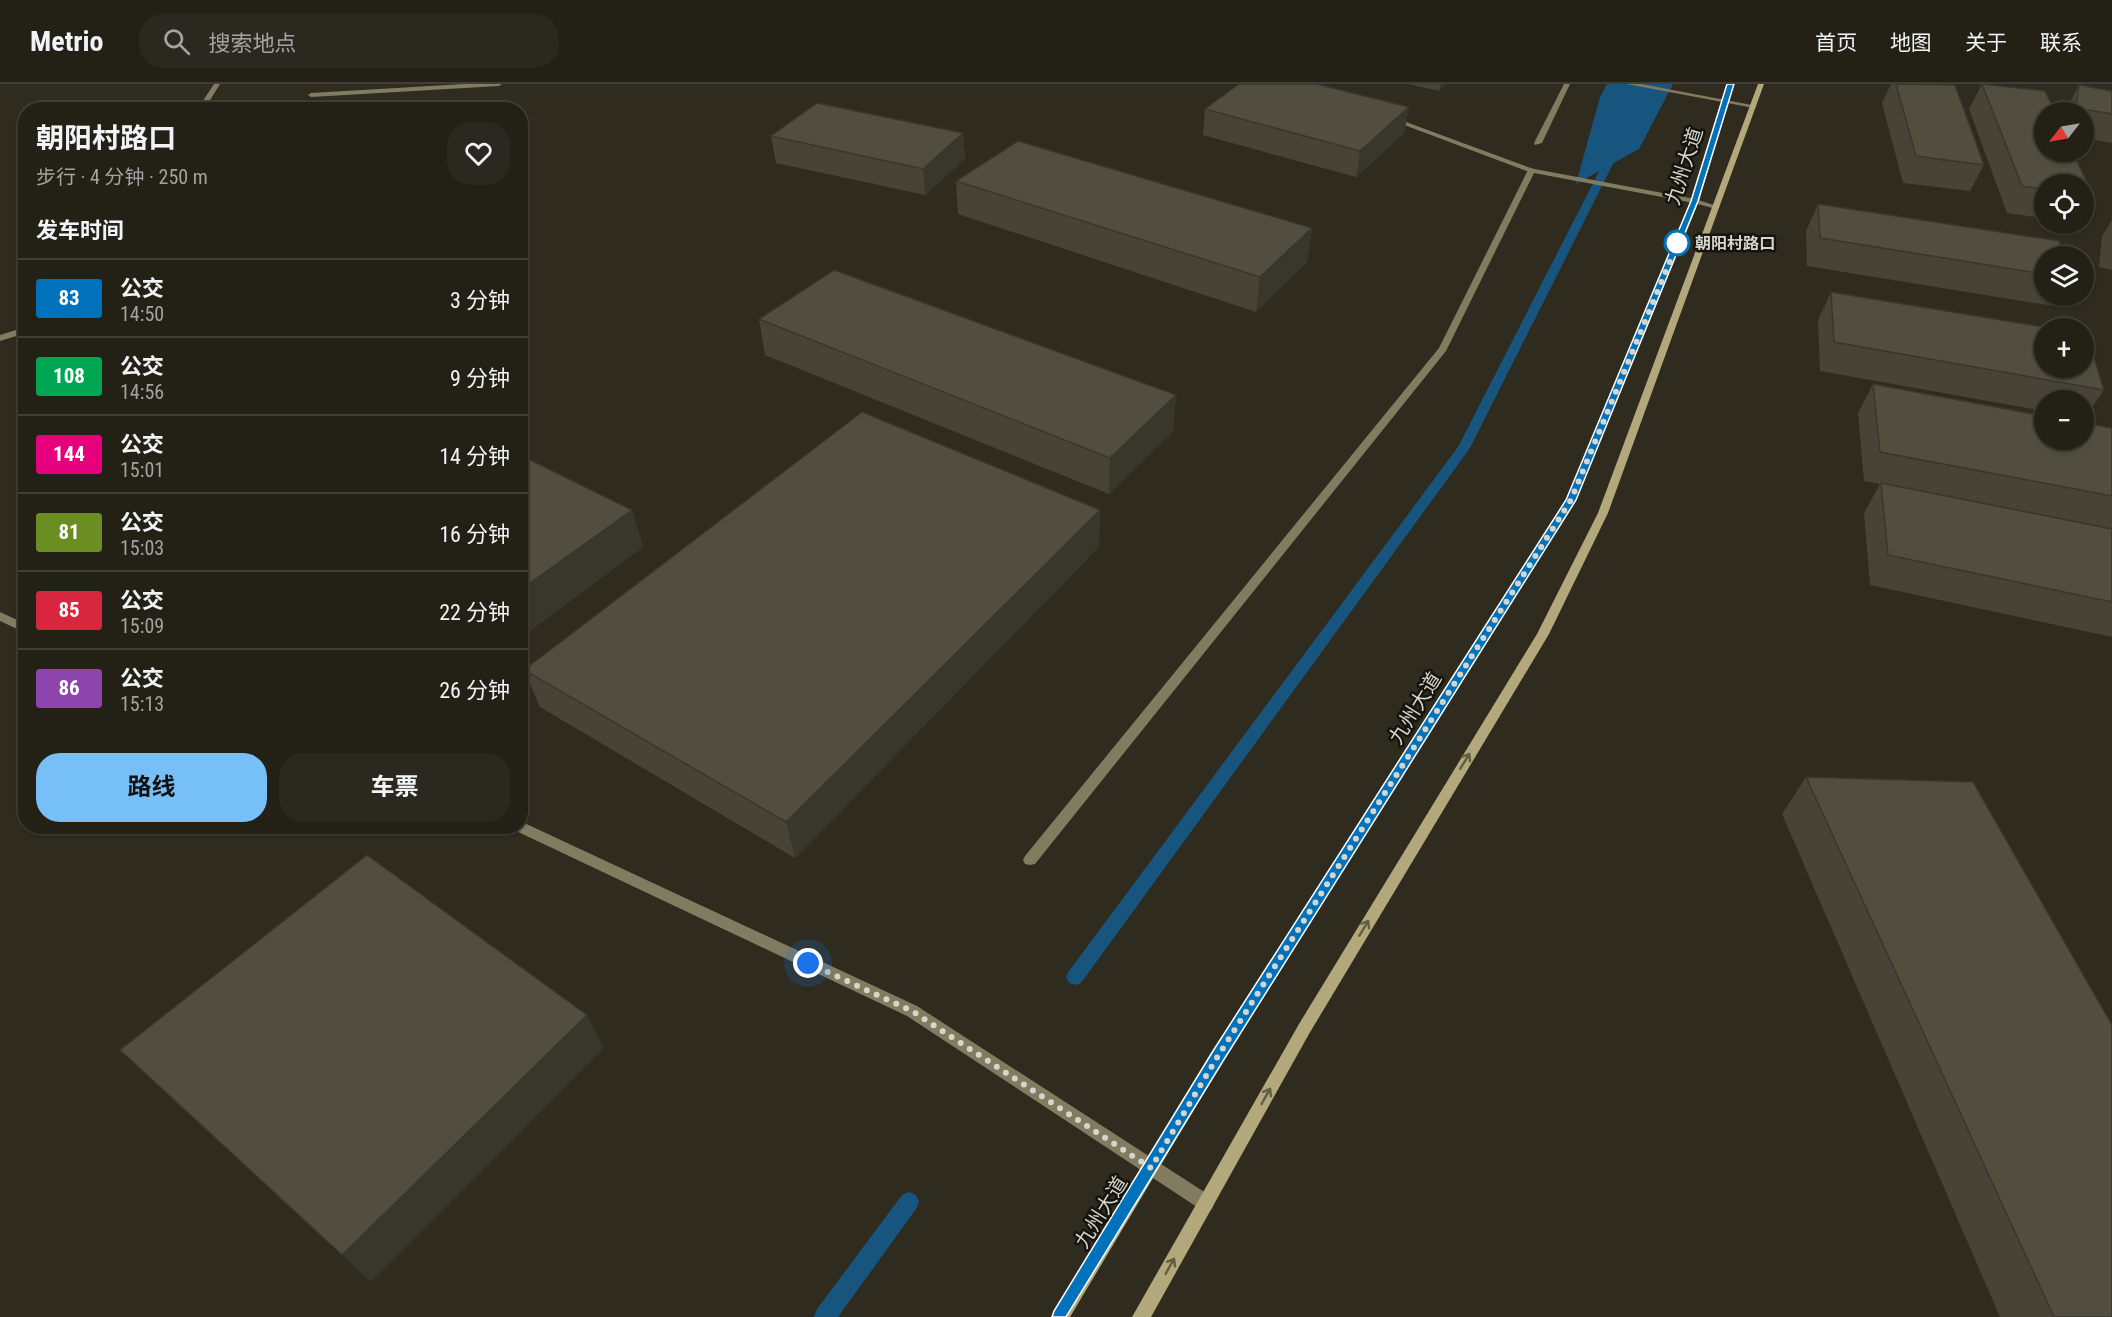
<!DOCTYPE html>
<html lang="zh">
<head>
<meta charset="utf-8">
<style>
	body { margin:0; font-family:"Roboto Condensed","Noto Sans SC",sans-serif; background:#2b281f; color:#f1f3f6; height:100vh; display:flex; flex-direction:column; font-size:22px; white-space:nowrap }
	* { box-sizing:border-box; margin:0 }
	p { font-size:20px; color:#a3a3a1 }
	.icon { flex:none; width:33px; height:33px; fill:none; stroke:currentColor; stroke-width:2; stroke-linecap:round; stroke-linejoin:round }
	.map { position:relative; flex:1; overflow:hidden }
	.details { position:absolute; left:18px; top:18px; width:510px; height:732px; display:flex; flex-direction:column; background:#232016; border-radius:24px; box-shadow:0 2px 4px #0004,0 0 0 2px #403e35 }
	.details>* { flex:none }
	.badge { padding:0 12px; border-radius:4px; font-size:21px; line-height:39px }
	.needle { width:39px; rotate:239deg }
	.buttons { position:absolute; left:2034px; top:18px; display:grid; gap:12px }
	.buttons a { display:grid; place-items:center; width:60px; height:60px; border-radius:50%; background:#232016; box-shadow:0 2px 4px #0004,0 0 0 2px #403e35; font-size:30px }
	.you { position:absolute; width:30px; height:30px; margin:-15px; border:4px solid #fff; border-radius:50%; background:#1a73e8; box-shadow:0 0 0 9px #1a73e833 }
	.map>.badge { position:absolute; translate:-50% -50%; box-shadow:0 0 0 3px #fff }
	h2 { padding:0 18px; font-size:22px; line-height:54px }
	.round { display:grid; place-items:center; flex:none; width:63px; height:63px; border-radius:24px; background:#2b281f }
	.headline { display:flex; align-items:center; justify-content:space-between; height:102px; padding:0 18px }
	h1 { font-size:28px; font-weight:700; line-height:45px }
	.primary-button { display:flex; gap:12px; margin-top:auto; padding:12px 18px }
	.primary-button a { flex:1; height:69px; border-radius:24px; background:#77c0f7; color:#111; font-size:24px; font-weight:700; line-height:69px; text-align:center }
	.primary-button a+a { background:#2b281f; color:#f1f3f6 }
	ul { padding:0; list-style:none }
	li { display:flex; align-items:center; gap:18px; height:78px; padding:0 18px; border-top:2px solid #403e35 }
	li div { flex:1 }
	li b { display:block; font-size:22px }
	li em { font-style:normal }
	li .badge { min-width:66px; font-weight:700; text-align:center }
	header { display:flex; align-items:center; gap:36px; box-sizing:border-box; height:84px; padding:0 30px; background:#232016; border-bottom:2px solid #403e35 }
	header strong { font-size:28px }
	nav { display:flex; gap:33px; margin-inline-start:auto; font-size:21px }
	.search { width:420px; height:54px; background:#2b281f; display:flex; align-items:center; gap:15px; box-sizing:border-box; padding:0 21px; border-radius:24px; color:#a3a3a1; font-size:22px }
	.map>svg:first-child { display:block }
	.water { fill:#18557e }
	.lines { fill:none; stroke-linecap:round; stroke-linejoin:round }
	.stream { fill:#18557e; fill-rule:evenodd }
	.service { fill:#817b60; fill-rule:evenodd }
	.minor { fill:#817b60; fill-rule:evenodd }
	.secondary { fill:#b2a87c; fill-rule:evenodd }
	.wall { fill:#474336 }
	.shaded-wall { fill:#39372c }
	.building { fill:#524e3f; stroke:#39372c; stroke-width:1.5 }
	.oneway { stroke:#645e45 }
	.line { fill:#0072bc; stroke:#fff; stroke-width:1.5 }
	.walk { stroke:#d6d5cc; stroke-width:6; stroke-dasharray:0 10.8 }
	.stop-dot { fill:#fff; stroke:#0072bc; stroke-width:3 }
	.labels { text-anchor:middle; stroke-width:5; stroke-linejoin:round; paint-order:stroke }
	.far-stop-label { font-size:16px; font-weight:bold; fill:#d6d5cc; stroke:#15140e; text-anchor:start }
	.street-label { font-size:20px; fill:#d6d5cc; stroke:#15140e }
</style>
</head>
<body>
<header>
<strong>Metrio</strong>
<div class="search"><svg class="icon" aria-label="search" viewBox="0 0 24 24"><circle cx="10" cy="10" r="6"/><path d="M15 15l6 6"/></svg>搜索地点</div>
<nav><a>首页</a><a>地图</a><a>关于</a><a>联系</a></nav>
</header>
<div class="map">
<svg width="2112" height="1233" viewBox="0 0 2112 1233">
	<rect width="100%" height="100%" fill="#2f2b1e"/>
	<path class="water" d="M1607,0h66l-34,65 -63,35 24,-87z"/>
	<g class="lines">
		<path class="stream" d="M1615,63l5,3 -150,298 -389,535 -6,2 -6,-2 -3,-6 3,-6 389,-524 152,-297z
			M909,1108l7,3 3,7 -3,7 -78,108h-24l3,-8 85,-114z"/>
		<path class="service" d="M214,0h6l-16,26h-7z
			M464,0h38l-3,2 -188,11 -3,-2 3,-2z
			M1564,0h6l-28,59 -7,2 -1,-2z
			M1391,34h4l141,52 -7,2 -138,-52z
			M26,243v6l-26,8v-6z"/>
		<path class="minor" d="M1627,0h14l116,22 -3,2z
			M1529,84l166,31 25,8 -4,2 -22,-6 -160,-30 -88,178 -411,513 -5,1 -5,-1 -2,-4 2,-4 414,-508z
			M0,528l26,12v9l-26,-12z
			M520,737l397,185 295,191 2,6 -2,6 -6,2 -6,-2 -293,-193 -393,-186 -1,-4h7z"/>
		<path class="secondary" d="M1727,0h6l-34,117 -123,299 -353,561 -153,256h-19l162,-266 353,-551 125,-299z
			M1758,0h6l-156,429 -59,121 -240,400 -158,283h-19l167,-293 238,-390 61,-121z"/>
	</g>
	<path class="wall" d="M1408,0h38l-7,7z
		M1891,0h59l34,81 -14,26 -67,-8 -21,-80z
		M1982,0l63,7 10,21h-11v40h29l20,44 -9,16v-28h-40v34l-37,-5 -38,-104z
		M2079,1l33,6v52l-28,-5v-26h-19z
		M1409,23l-5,26 -48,44 -153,-42 2,-26z
		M963,49l2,26 -40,36 -149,-32 -5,-27z
		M956,97l356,47 -5,34 -51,50 -298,-98z
		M1818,120l226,52v40h15l-6,10 -246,-40 -1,-35z
		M2112,136v50l-13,-3 3,-31z
		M1831,208l273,98 -20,29v-19h-40v11l-224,-40 -2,-51z
		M759,235l417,76 -3,36 -64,63 -344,-139z
		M1873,300l239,44v209l-242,-52 -6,-72 16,-29 -16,-3 -6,-68z
		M520,371l112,55 11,37 -119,88 -4,-2z
		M1100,426l-1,37 -304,311 -255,-151 -16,-37z
		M1806,693l306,540h-112l-218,-503z"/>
	<path class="shaded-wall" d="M1440,0h6l-7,7z
		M1409,23l-5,26 -48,44 4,-26z
		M963,49l2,26 -40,36 -2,-26z
		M1312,144l-5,34 -51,50 4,-35z
		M1176,311l-3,36 -64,63 1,-36z
		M632,426l11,37 -119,88 -4,-9v-36z
		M1100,426l-1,37 -304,311 -9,-36z
		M587,931l17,33 -233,234 -29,-27z"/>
	<path class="building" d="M1239,0h77l93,23 -49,44 -155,-42z
		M1896,0l59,1 29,80 -68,-9z
		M1982,0l63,7 10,21h-11v40h29l20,44 -9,-1v-11h-40v5l-22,-3z
		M2079,1l33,6v23l-36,-6z
		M817,19l146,30 -40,36 -152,-33z
		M1018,57l294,87 -52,49 -304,-96z
		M1818,120l241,37 5,15h-20v18l-224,-36z
		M834,186l342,125 -66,63 -351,-139z
		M1831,208l219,36h-6v40h40v-34l3,1 17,55 -270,-48z
		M1873,300l171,32v24h40v-17l28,5v68l-232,-44z
		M862,328l238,98 -314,312 -262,-152z
		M520,371l112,55 -112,80z
		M1881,399l231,46v73l-224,-47z
		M1806,693l167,5 139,243v292h-58z
		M367,771l220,160 -245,240 -222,-205z"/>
	<defs><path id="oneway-shaft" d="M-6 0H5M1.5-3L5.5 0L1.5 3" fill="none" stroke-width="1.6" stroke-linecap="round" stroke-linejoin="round" transform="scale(1.5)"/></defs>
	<g class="oneway">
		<use href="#oneway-shaft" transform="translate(1465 677) rotate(-59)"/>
		<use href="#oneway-shaft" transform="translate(1364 844) rotate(-59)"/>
		<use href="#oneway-shaft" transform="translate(1266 1012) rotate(-61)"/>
		<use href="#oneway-shaft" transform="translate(1170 1182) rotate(-61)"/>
	</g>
	<path class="line" d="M1727,0h7l-36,117 -122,299 -353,561 -157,256h-14l2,-6 159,-260 353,-551 125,-299z"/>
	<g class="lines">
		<path class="walk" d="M808,879l104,48 239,157 67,-112 353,-556 107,-258 -1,1"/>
	</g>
	<circle class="stop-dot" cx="1677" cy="159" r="12"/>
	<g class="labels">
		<g class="far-stop-label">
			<text x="1695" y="165">朝阳村路口</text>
		</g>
		<g class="street-label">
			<text transform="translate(1684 82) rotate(-72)" y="7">九州大道</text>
			<text transform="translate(1415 624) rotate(-58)" y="7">九州大道</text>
			<text transform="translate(1101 1128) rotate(-58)" y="7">九州大道</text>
		</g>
	</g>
</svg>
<div class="buttons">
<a><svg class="needle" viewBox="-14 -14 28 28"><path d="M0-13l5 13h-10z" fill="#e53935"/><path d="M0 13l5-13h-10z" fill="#a3a3a1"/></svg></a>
<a><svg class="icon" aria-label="locate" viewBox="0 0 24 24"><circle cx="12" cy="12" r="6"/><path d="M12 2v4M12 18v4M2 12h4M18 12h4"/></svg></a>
<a><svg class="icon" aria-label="layers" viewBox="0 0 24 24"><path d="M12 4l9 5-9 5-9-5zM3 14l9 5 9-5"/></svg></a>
<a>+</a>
<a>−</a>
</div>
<div class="you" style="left:808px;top:879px"></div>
<section class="details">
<div class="headline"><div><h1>朝阳村路口</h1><p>步行 · 4 分钟 · 250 m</p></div><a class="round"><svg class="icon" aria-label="heart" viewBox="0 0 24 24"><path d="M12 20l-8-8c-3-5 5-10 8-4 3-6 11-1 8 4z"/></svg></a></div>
<h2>发车时间</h2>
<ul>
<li><span class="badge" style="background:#0072bc;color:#fff">83</span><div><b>公交</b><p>14:50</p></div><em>3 分钟</em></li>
<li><span class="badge" style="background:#00a651;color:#fff">108</span><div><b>公交</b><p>14:56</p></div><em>9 分钟</em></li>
<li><span class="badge" style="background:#e6007e;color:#fff">144</span><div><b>公交</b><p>15:01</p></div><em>14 分钟</em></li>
<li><span class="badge" style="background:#6b8e23;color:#fff">81</span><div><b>公交</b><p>15:03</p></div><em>16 分钟</em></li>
<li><span class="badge" style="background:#d7263d;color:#fff">85</span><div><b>公交</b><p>15:09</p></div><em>22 分钟</em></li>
<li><span class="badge" style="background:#8e44ad;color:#fff">86</span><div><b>公交</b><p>15:13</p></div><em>26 分钟</em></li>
</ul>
<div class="primary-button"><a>路线</a><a>车票</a></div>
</section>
</div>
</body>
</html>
